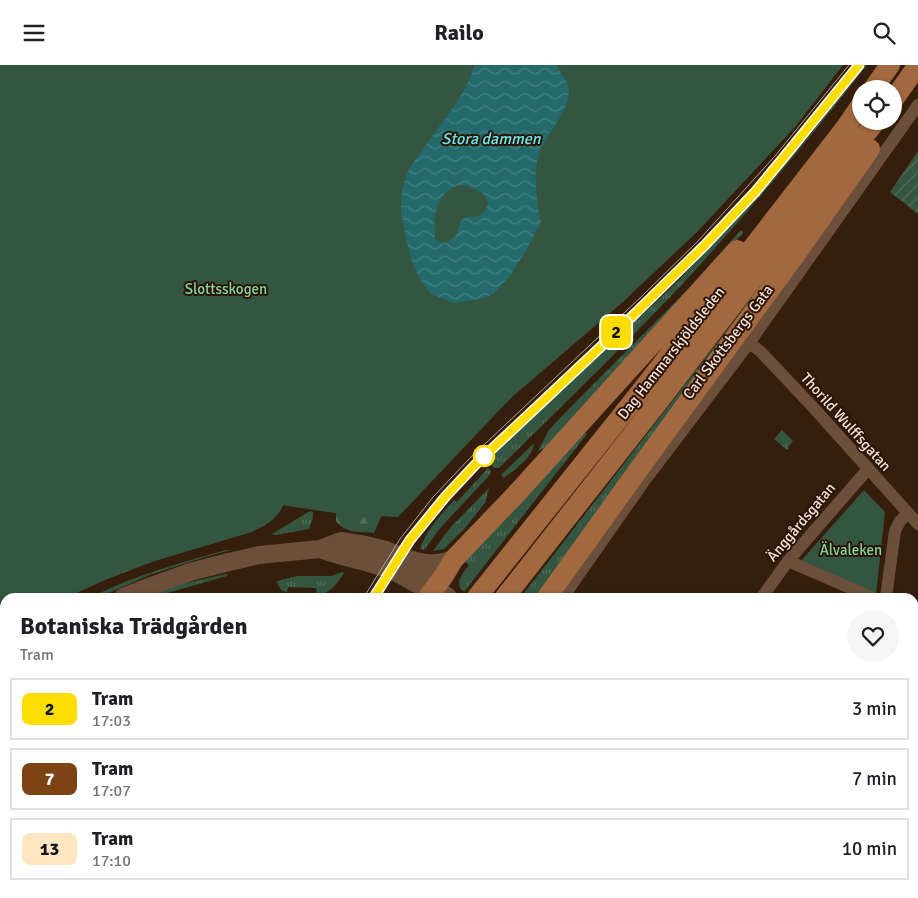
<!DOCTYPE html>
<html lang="en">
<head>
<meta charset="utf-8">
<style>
	body { margin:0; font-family:Signika,sans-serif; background:#f6f6f6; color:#202124; height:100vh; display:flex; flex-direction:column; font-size:19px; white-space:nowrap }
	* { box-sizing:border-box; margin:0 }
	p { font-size:16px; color:#757577 }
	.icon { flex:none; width:28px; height:28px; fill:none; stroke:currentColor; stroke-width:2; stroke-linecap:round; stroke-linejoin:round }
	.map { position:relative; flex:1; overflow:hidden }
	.sheet { position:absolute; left:0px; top:528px; width:919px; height:306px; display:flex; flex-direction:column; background:#fff; border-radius:15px 15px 0 0; box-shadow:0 1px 4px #0004 }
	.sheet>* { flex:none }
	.badge { padding:0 10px; border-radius:8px; font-size:18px; line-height:32px }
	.fabs { position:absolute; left:852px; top:15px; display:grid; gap:10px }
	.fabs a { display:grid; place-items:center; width:50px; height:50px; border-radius:50%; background:#fff; box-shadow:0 1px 4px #0004; font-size:25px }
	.map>.badge { position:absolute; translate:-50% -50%; box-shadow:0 0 0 2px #fff }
	.round { display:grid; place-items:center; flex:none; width:52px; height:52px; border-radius:26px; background:#f6f6f6 }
	.head { display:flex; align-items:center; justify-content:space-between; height:85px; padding:0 20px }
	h1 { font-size:24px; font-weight:800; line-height:38px }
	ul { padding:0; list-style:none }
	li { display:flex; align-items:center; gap:15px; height:62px; margin:0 10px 8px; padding:0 10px; border:2px solid #e0e0e0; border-radius:0px }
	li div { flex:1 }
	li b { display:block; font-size:19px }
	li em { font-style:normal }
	li .badge { min-width:55px; font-weight:700; text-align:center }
	header { display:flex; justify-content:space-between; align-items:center; height:65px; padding:0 20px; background:#fff; font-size:22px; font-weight:800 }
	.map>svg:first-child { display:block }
	.grass { fill:url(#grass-tufts) }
	.forest { fill:url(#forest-firs) }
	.park { fill:#345640 }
	.garden { fill:url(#garden-furrows) }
	.water { fill:url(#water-waves); fill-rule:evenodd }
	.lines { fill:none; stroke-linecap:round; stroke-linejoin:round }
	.minor { stroke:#6b4f3b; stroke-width:12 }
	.secondary { stroke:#6b4f3b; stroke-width:18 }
	.primary { stroke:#a2683f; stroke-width:20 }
	.tram { stroke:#b29f92; stroke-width:1 }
	.line-casing { stroke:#fff; stroke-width:11 }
	.line { stroke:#fddd04; stroke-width:8 }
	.stop-dot { fill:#fff; stroke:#fddd04; stroke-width:2.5 }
	.labels { text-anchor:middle; stroke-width:4; stroke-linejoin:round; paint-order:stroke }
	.park-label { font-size:15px; fill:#80d69f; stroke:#2b1403 }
	.street-label { font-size:15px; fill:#f3e2d7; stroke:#2b1403 }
	.water-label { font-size:16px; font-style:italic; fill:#67eaed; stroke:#2b1403 }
</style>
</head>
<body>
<header><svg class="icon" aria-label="menu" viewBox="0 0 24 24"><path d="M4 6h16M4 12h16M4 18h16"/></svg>Railo<svg class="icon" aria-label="search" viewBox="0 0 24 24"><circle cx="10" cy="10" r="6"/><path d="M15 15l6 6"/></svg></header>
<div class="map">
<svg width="918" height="833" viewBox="0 0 918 833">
	<defs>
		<pattern id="grass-tufts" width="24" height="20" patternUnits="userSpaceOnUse" patternTransform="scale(1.25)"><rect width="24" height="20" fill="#345640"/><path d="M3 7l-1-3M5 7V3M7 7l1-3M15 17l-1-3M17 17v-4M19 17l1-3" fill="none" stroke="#526e5b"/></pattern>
		<pattern id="forest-firs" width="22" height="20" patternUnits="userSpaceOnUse" patternTransform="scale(1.25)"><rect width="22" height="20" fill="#345640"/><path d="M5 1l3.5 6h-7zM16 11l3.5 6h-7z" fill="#526e5b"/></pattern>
		<pattern id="garden-furrows" width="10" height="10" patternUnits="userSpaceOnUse" patternTransform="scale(1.25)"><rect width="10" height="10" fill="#345640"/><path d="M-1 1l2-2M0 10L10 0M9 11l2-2" fill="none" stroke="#526e5b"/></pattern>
		<pattern id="water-waves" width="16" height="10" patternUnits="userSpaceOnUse" patternTransform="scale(1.25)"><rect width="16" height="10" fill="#246a6c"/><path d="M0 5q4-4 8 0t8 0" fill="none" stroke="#447f80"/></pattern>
	</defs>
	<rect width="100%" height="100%" fill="#351e0b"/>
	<path class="grass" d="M865,0h2c-57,73 -116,144 -178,212 -62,66 -126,128 -190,191h-5l-7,-8 188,-176 33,-35 67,-73 35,-41z
		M741,165l2,3 -115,129 -81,85 -9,4 11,-21 10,-11 129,-130z
		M792,177l-253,355h-18l220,-285z
		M782,365l11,11 -5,6 1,1 -2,2 -13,-11z
		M583,366l4,3 -72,92 -51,66c-11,-8 -1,-19 5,-27l-6,-5z
		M533,379l1,1c-4,15 -19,24 -30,33l-3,-3z
		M488,403l3,4 -3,5 -46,49 -18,24 -4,-1c7,-20 20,-33 34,-49l3,2z
		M489,423l-4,15 -20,25 -21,21 -11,2 17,-23z
		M284,439l-5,9 -9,9 -18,10 -98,29 -49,19 -37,17h-10l215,-92z
		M310,446l3,1v6l-4,11 -33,6 -4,-1z
		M226,485h5l-26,7 -56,18 -49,22h-8c42,-22 89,-34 134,-47z
		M343,507l1,1c-6,10 -14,21 -27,22l-1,-7 -28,-1 -1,5c-6,-1 -9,-5 -10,-11l20,-5h34z
		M226,509l2,1 -1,1 -39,11 -34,10h-10l38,-13z
		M0,745l5,1v43l-5,7z"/>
	<path class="forest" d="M384,445l-10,23c-13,-1 -30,0 -38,-12v-9z
		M5,789v40h183l-1,4h-187v-37z"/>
	<path class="park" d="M0,0h843l-48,62 -97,104 -74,70 -113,97 -113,119 -57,-3 -60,-9 -15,20 -23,9 -79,24 -39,13 -26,11 -34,15h-60v35l-5,2z
		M864,425l21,22 -9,82 -76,-32z"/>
	<path class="garden" d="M918,86v63l-28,-22z"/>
	<path class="water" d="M475,0h81c4,6 9,13 12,20 6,21 -20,46 -28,65 -7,17 -4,54 1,72l-14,27 -17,27 -17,18 -9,4 -31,5 -22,-9 -10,-13 -8,-17 -6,-21 -6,-31 1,-21 5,-18 8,-13 42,-58 10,-17zM459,120c13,1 40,11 24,28 -6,6 -17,1 -22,8 -2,4 -3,11 -5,15 -7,6 -13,9 -21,3 -2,-22 0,-46 24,-54z"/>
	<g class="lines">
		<path class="minor" d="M749,278l11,8 51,54 107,119
			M788,496l83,36
			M563,532l82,-117 104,-137 169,-238
			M762,532l26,-36 80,-92
			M886,532l9,-66 5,-10 8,-8
			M914,695l4,2
			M818,829l6,4
			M348,833l4,-4
			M548,833l3,-4
			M767,833l3,-4
			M845,833l3,-4"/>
		<path class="secondary" d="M320,484c25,10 50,12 75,23 15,7 23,17 40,15
			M409,494c16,5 29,6 45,0
			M123,532l20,-8 47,-17 35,-9 34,-8 61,-6 21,-8 25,4 20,5 15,6 30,22 4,9 13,10
			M0,596l5,-2
			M0,623l5,-5"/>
		<path class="primary" d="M873,24l17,-24
			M894,34l24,-34
			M428,532l15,-20 11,-18 64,-67 219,-242
			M477,532l165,-207 204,-263 15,-22
			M505,532l157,-200 156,-203 58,-73
			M547,532l92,-128 159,-218 72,-102
			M258,833l2,-4
			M279,833l2,-4
			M303,833l3,-4
			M331,833l3,-4"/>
		<path class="tram" d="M364,532l36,-58 33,-42 37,-39 171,-161 57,-56 77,-85 74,-91
			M374,532l36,-57 36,-44 30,-32 174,-163 55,-56 76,-83 78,-97
			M221,833l3,-4
			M230,833l3,-4"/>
	</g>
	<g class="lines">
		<defs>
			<path id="line" d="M374,532l36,-57 36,-44 30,-32 133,-125 96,-94 51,-54 33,-40 70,-86"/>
		</defs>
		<use href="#line" class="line-casing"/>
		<use href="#line" class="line"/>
	</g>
	<circle class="stop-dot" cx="484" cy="391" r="10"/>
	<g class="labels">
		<g class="park-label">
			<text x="226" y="229">Slottsskogen</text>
			<text x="851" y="490">Älvaleken</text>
		</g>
		<g class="street-label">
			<text transform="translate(728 277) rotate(-53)" y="5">Carl Skottsbergs Gata</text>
			<text transform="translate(671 288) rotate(-52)" y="5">Dag Hammarskjöldsleden</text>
			<text transform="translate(846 357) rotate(48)" y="5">Thorild Wulffsgatan</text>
			<text transform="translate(801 457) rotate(-50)" y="5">Änggårdsgatan</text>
		</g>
		<g class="water-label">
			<text x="491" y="79">Stora dammen</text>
		</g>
	</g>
</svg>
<div class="fabs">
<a><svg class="icon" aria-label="locate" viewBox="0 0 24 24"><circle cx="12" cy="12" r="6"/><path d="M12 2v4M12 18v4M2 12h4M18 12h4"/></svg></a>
</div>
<b class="badge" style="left:616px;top:267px;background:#fddd04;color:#111">2</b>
<section class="sheet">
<div class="head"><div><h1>Botaniska Trädgården</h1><p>Tram</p></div><a class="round"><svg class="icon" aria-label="heart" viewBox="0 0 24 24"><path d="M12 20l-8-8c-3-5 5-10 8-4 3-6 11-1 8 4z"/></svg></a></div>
<ul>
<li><span class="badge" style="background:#fddd04;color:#111">2</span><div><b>Tram</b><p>17:03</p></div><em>3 min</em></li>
<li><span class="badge" style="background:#7d4313;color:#fff">7</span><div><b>Tram</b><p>17:07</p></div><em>7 min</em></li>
<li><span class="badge" style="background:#fee6c2;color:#111">13</span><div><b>Tram</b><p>17:10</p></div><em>10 min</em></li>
</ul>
</section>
</div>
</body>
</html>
